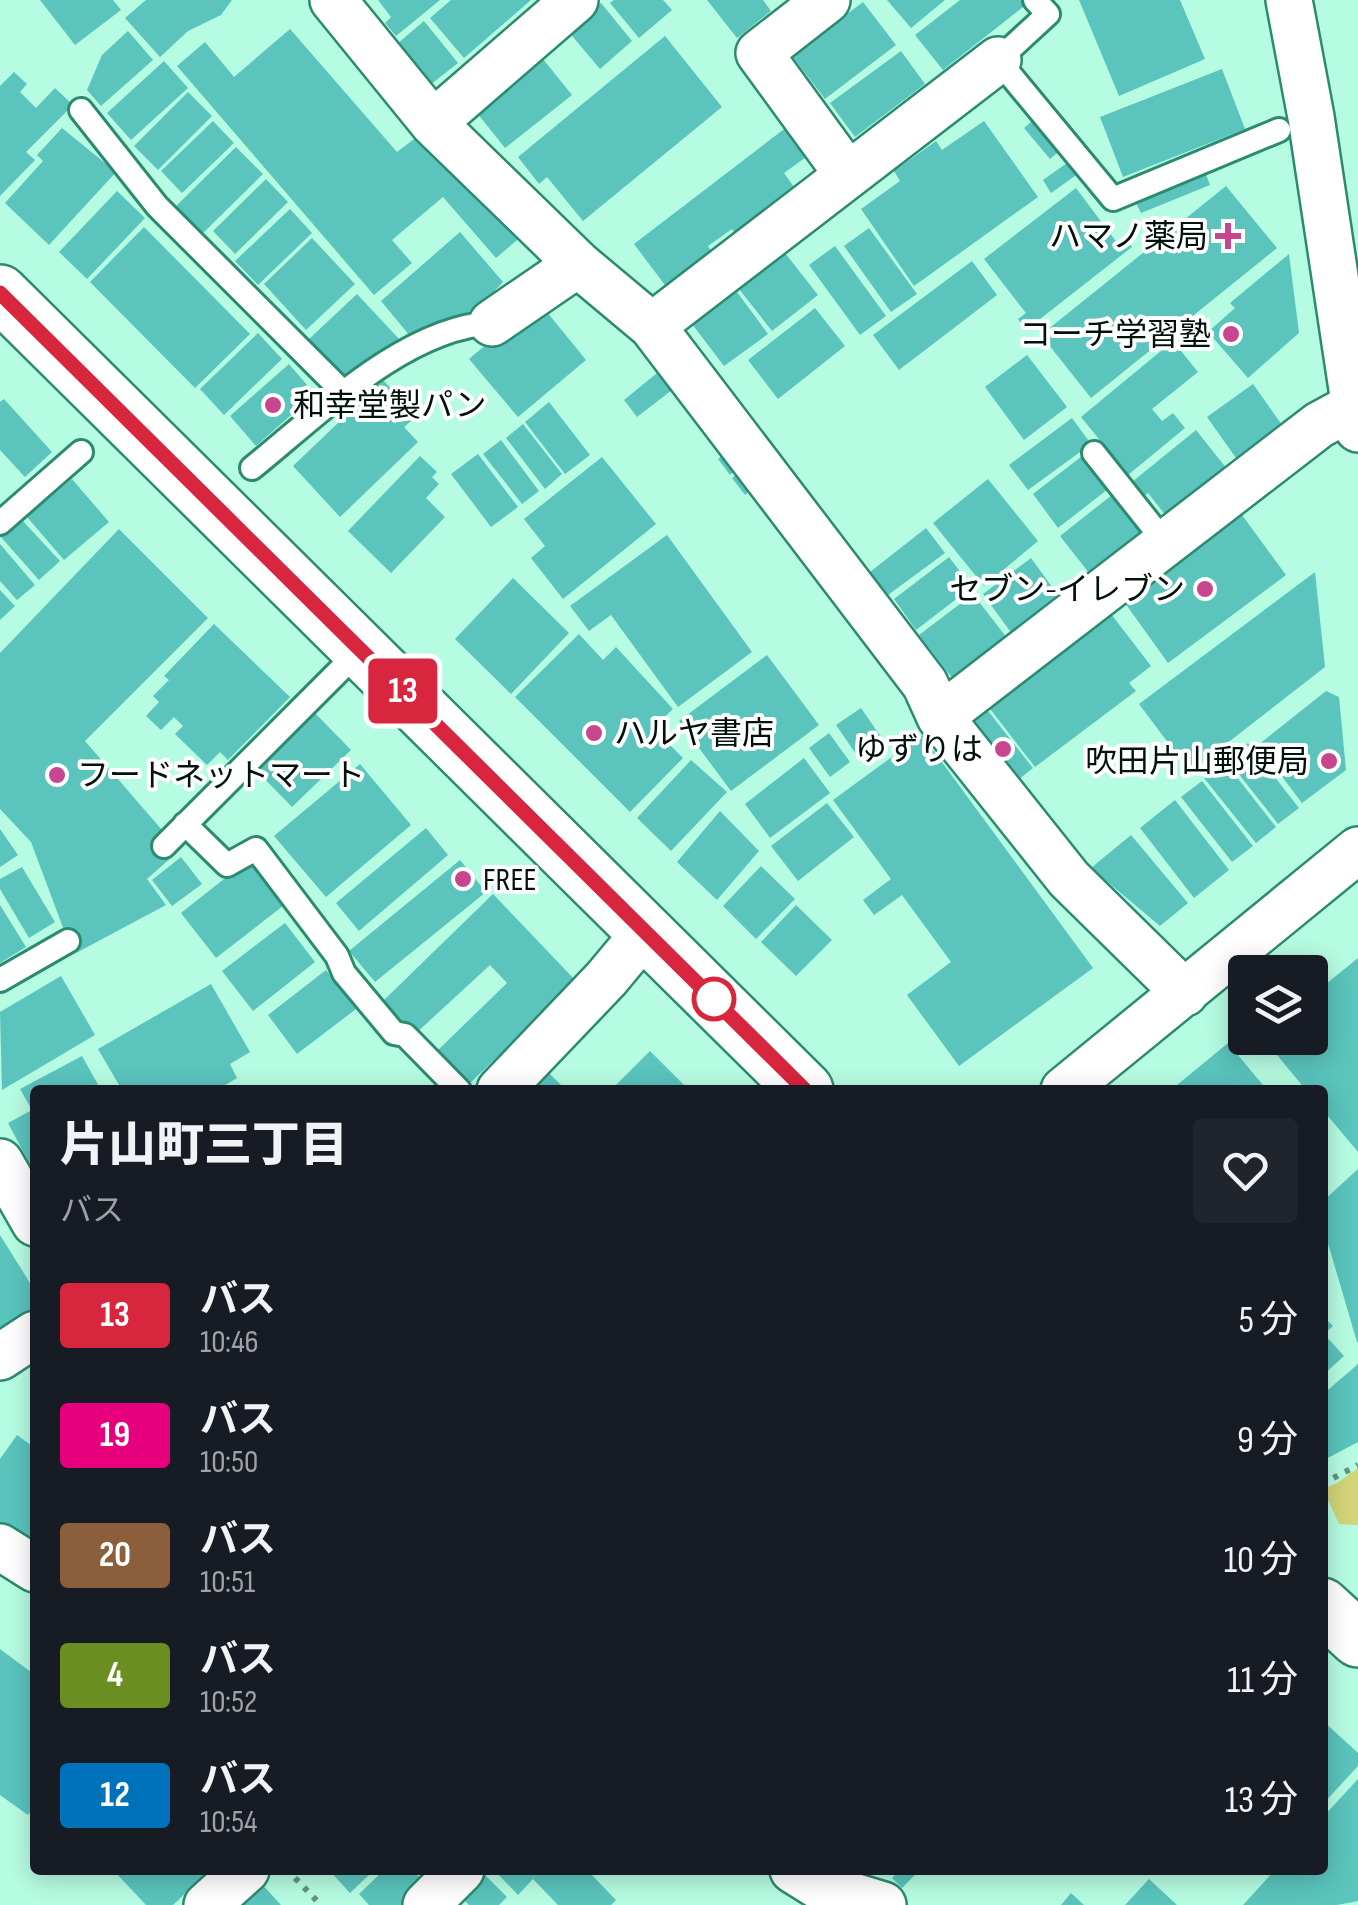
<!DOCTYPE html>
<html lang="ja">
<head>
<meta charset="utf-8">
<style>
	body { margin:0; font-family:"Sofia Sans Condensed","Noto Sans JP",sans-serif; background:#20242c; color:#f1f3f6; height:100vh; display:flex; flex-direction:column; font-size:38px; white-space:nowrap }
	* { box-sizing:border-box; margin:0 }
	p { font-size:32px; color:#9ea1a6 }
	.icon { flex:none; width:55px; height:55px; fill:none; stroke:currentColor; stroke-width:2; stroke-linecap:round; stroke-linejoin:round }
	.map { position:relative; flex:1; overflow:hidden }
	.panel { position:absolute; left:30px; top:1085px; width:1298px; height:790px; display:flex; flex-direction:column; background:#171b24; border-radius:10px; box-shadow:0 5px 25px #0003 }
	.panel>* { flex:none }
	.badge { padding:0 20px; border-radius:8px; font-size:35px; line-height:65px }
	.buttons { position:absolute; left:1228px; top:955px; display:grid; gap:20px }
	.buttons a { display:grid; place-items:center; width:100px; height:100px; border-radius:10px; background:#171b24; box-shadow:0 5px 25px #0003; font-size:50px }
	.map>.badge { position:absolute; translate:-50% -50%; box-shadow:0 0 0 5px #fff }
	.round { display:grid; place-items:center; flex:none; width:105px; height:105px; border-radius:10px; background:#20242c }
	.overview { display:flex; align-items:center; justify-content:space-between; height:170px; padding:0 30px }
	h1 { font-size:48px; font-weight:800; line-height:75px }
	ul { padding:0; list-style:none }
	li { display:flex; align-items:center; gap:30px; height:120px; padding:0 30px }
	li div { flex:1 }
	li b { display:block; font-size:38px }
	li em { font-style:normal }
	li .badge { min-width:110px; font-weight:700; text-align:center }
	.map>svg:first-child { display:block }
	.green { fill:#d2d477 }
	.building { fill:#5ac4bd }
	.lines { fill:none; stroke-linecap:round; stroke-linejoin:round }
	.service-casing { stroke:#2c8b6f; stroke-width:28 }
	.minor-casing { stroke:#2c8b6f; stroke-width:50 }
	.primary-casing { stroke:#2c8b6f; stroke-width:60 }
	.path { stroke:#659381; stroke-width:6; stroke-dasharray:5 8; stroke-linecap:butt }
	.service { stroke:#fff; stroke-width:22 }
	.minor { stroke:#fff; stroke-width:45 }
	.primary { stroke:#fff; stroke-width:55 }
	.line-casing { stroke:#fff; stroke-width:22 }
	.line { stroke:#d7263d; stroke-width:15 }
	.poi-dot { fill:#c8468f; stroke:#fff; stroke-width:4 }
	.stop-dot { fill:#fff; stroke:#d7263d; stroke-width:5 }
	.labels { text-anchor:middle; stroke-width:8; stroke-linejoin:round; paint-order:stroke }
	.poi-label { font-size:32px; fill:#00120a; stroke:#fff; text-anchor:end }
</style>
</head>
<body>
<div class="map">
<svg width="1358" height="1905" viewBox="0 0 1358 1905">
	<rect width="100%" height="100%" fill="#b6fce2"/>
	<path class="green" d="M1358,1468v57l-19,-1 -16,-35 14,-6z"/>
	<path class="building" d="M40,0h73l8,10 -46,35z
		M146,0h86l-11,15 -33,16 -28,26 -35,-39z
		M378,0h62l-44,36 -11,-13 6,-6z
		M451,0h80l-67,58 -34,-40z
		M614,0h49l9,10 -33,28 -29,-35z
		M707,0h56l8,11 -34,27z
		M887,0h58l-34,28z
		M960,0h65l3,3 -85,67 -28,-35z
		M1079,0h101l25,59 -86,37z
		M863,2l33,43 -71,54 -33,-43z
		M601,3l31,38 -32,28 -32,-38z
		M424,21l34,42 -28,22 -33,-41z
		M290,29l107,123 21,-16 104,100 -26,22 -53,-61 -51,43 20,23 -38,32 -197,-229 28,-24 29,35z
		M128,31l25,29 -52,46 -14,-16 15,-35z
		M665,36l57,71 -139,114 -36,-44 -8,7 -21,-27z
		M901,51l24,33 -70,53 -25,-34z
		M543,59l29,36 -67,53 -28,-35z
		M164,61l24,27 -57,52 -24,-27z
		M1222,69l23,60 -122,48 -23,-60z
		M14,72l13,12 -7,8 16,16 19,-20 18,17 -47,47 9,8 -35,36v-110z
		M188,92l24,24 -54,54 -24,-24z
		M1037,117l25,32 -12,10 -26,-31z
		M213,121l21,22 -52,50 -21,-22z
		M984,121l54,76 -124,89 -53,-77 39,-28 -6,-10 42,-30 6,9z
		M788,126l21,29 -25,18 13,18 -59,46 -6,-8 -24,17 5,8 -45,35 -34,-45z
		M62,128l54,44 -67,73 -44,-42 38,-42 -6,-6z
		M236,147l27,27 -63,62 -27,-27z
		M1074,158l8,13 -31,22 -8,-13z
		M1204,169l6,16 -69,28 -8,-16z
		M266,179l22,23 -53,52 -22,-23z
		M1226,186l51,62 -186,150 -50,-63z
		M1076,188l42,56 7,-6 7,9 -106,83 -8,-11 8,-6 -42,-54z
		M117,191l28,27 -58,61 -28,-27z
		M290,209l22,24 -54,52 -23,-24z
		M144,227l106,107 -55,54 -105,-106z
		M869,228l48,66 -26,18 -47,-66z
		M460,232l43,50 -25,26 -68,28 -29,-35z
		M312,238l43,46 -49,46 -42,-46z
		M835,246l51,70 -26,19 -51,-70z
		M785,253l33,42 -46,36 -33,-42z
		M1289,254l10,79 -51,45 -40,-46 27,-24 -5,-5z
		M972,261l25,34 -98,75 -26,-35z
		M737,292l31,42 -44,32 -32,-42z
		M357,294l43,46 -48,46 -43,-47z
		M538,301l48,59 -68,57 -49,-58z
		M815,308l30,38 -67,53 -30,-39z
		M258,333l24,26 -58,56 -24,-26z
		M1173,341l25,31 -46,37 10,12 11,-8 12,15 -57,47 -47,-58z
		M1027,355l40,52 -43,33 -39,-53z
		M289,364l26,30 -59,52 -26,-30z
		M662,369l14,18 -39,30 -13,-17z
		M383,380l34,36 -13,11 14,15 -78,75 -47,-51z
		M1253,384l29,41 -46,33 -29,-41z
		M4,399l48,53 -27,25 -25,-27v-48z
		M549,402l41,53 -25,19 -40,-52z
		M1072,418l19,26 -63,46 -19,-25z
		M523,424l39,50 -17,15 -39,-51z
		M1196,430l31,39 -60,48 -19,-24 -5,4 -11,-15z
		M501,440l38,51 -17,13 -39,-50z
		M730,450l11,16 -11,9 -12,-16z
		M1086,453l26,33 -54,42 -25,-34z
		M478,454l40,53 -27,20 -40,-53z
		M420,456l17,16 -5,5 7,7 -13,14 19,19 -54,56 -43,-42z
		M602,457l54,67 -93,75 -32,-41 14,-12 -21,-27z
		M744,469l13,16 -12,10 -13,-17z
		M72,479l37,43 -45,38 -37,-43z
		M988,479l50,62 -54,45 -51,-63z
		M1117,491l28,37 -56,45 -29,-37z
		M1242,515l44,60 -118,88 -43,-60z
		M20,518l40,43 -21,19 -39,-44z
		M926,528l19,25 -57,42 -18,-23z
		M119,529l89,89 -123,123 77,89 -6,8 17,18 -26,23 19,26 -90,48 -8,-12 -37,-99 -31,-33v-156z
		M667,535l85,117 -74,55 -67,-92 -22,16 -19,-25z
		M0,544l35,41 -18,15 -17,-19z
		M949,557l23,30 -56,43 -22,-31z
		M1031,558l32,44 -48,36 -32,-44z
		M1315,572l10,95 -135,105 -51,-68z
		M513,578l56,55 -58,61 -56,-55z
		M0,590l15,16 -15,14z
		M973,594l34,44 -54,41 -34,-44z
		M1108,610l43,56 -22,17 7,8 -101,76 -48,-62z
		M214,624l76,73 -62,63 -8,-8 -13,13 -32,-31 8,-8 -9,-9 -13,13 -15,-14 13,-14 -6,-6 16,-16 -5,-4z
		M579,634l24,26 13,-13 57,62 -20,19 30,30 -53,54 -115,-115z
		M767,655l52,70 -88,66 -52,-70z
		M1326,691l13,6 7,73 -44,33 -44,-58z
		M985,707l48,61 -19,15 -41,-53 -2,-12z
		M861,708l20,29 -25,17 -20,-29z
		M314,712l37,38 -59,57 -37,-38z
		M829,733l21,29 -20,15 -21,-29z
		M922,735l171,233 -134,98 -52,-71 44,-33 -49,-67 -28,20 -11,-15 28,-21 -58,-79z
		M1248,743l51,65 -21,16 -51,-65z
		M804,758l26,35 -60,45 -25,-34z
		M691,760l36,32 -56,59 -34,-33z
		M1225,762l51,65 -20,16 -52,-65z
		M360,764l51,61 -85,72 -52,-61z
		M1202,781l51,65 -21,16 -51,-65z
		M1175,800l54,70 -35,28 -54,-70z
		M827,803l27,34 -56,44 -27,-35z
		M720,811l39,40 -42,49 -40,-38z
		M426,828l22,27 -89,76 -23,-28z
		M0,829l18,26 -18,12z
		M1131,835l57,68 -28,23 -69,-58z
		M253,856l35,46 -72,56 -35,-45z
		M181,857l21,27 -30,22 -20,-26z
		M460,860l26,32 -111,90 -26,-31z
		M761,866l34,33 -39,40 -33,-33z
		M22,867l33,55 -26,16 -29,-49v-10z
		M493,894l83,87 -110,106 -31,-34 72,-70 -17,-18 -76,70 -33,-32z
		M0,905l26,42 -26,16z
		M796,905l36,35 -36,36 -35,-34z
		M285,923l30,39 -62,49 -31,-40z
		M1358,958v194l-36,-43v-19h-16l-43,-52h47v-41z
		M326,970l30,39 -59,45 -29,-39z
		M61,976l34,59 -93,55 -2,-78z
		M211,984l39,68 -20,12 7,14 -20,12h-95l-24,-41z
		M1228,1043l39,47h-96z
		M650,1051l39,39h-78z
		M82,1056l19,34h-66v84l-27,-51 24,-13 -12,-21z
		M545,1069l21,21h-43z
		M1358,1169v173h-1l-35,-119v-21z
		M0,1235l35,56v18l-35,21z
		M1322,1315l11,11 -9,8 20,22 -22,20z
		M1358,1364v78l-36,19v-66z
		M17,1435l18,13v99l-35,-24v-64z
		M0,1649l35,26v131l-7,9 -28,-20z
		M1322,1720l36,33v13l-36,39z
		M1358,1779v122l-21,4h-94l32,-35h47v-52z
		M113,1870h97l-37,35h-27z
		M329,1870h45l-24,23z
		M384,1870h28l17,17 -19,18h-41l-10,-11z
		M480,1870l27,27 -8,8h-30l-12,-12z
		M494,1870h93l29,30 -5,5h-53l-25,-26 -15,16z
		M900,1870h20l-18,18 -10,-10z
		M1149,1879l28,26h-52z
		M259,1881l22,24h-47z
		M1071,1893l13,12h-23z"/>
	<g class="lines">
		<defs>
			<path id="service" d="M1035,0l13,14 -50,46 115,139 166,-69
				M81,110l76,96 188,188
				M1094,453l73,92
				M252,468c66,-53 152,-140 240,-145
				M0,523l81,-71
				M185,824l42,41 29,-16 81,107 7,17 50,60 11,2 54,55
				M164,846l197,-197
				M0,980l68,-39"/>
			<path id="minor" d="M333,0l100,123 145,141 74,62 273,358 15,33 129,162 116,114
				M827,0l-68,53 89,122
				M1289,0l22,117 47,312
				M433,123l142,-123
				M492,323l86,-59
				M652,326l346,-266
				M940,717l379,-292 35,-19
				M500,1090l106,-111 40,-48
				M1064,1090l294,-240
				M0,1162l35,61
				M0,1357l35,-23
				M0,1547l35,22
				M793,1870l24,15 66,20
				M207,1905l39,-35
				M426,1905l35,-35"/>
			<path id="primary" d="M0,293l805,797
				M1322,1606l36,33"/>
		</defs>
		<use href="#service" class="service-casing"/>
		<use href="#minor" class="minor-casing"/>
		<use href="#primary" class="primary-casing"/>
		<path class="path" d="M1322,1484l36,-19
			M295,1878l26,27"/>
		<use href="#service" class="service"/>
		<use href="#minor" class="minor"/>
		<use href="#primary" class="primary"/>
	</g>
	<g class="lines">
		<defs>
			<path id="line" d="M0,293l805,797"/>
		</defs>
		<use href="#line" class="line-casing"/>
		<use href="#line" class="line"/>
	</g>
	<g class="poi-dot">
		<path d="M1223 221h10v10h10v10h-10v10h-10v-10h-10v-10h10z"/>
		<circle cx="1231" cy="334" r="10"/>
		<circle cx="273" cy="405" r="10"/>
		<circle cx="1205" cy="589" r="10"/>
		<circle cx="594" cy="733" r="10"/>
		<circle cx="1003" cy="749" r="10"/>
		<circle cx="1329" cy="761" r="10"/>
		<circle cx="57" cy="775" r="10"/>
		<circle cx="463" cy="879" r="10"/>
	</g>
	<circle class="stop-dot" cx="714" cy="999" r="20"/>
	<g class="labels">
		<g class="poi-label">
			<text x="1208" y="247">ハマノ薬局</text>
			<text x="1211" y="345">コーチ学習塾</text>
			<text x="293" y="416" text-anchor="start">和幸堂製パン</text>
			<text x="1185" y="600">セブン-イレブン</text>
			<text x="614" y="744" text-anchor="start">ハルヤ書店</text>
			<text x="983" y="760">ゆずりは</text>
			<text x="1309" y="772">吹田片山郵便局</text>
			<text x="77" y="786" text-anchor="start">フードネットマート</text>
			<text x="483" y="890" text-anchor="start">FREE</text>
		</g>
	</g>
</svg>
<div class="buttons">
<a><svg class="icon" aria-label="layers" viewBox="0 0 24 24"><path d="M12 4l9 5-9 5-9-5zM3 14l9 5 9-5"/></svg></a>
</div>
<b class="badge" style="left:403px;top:691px;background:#d7263d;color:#fff">13</b>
<section class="panel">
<div class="overview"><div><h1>片山町三丁目</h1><p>バス</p></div><a class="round"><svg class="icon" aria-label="heart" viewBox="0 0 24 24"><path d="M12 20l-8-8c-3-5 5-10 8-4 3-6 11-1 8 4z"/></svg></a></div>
<ul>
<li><span class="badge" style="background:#d7263d;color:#fff">13</span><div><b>バス</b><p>10:46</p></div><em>5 分</em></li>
<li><span class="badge" style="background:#e6007e;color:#fff">19</span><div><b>バス</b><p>10:50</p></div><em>9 分</em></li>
<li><span class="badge" style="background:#8b5e3c;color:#fff">20</span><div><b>バス</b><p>10:51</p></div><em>10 分</em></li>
<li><span class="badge" style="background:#6b8e23;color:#fff">4</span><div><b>バス</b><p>10:52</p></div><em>11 分</em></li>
<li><span class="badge" style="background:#0072bc;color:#fff">12</span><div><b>バス</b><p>10:54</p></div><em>13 分</em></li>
</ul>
</section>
</div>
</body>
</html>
